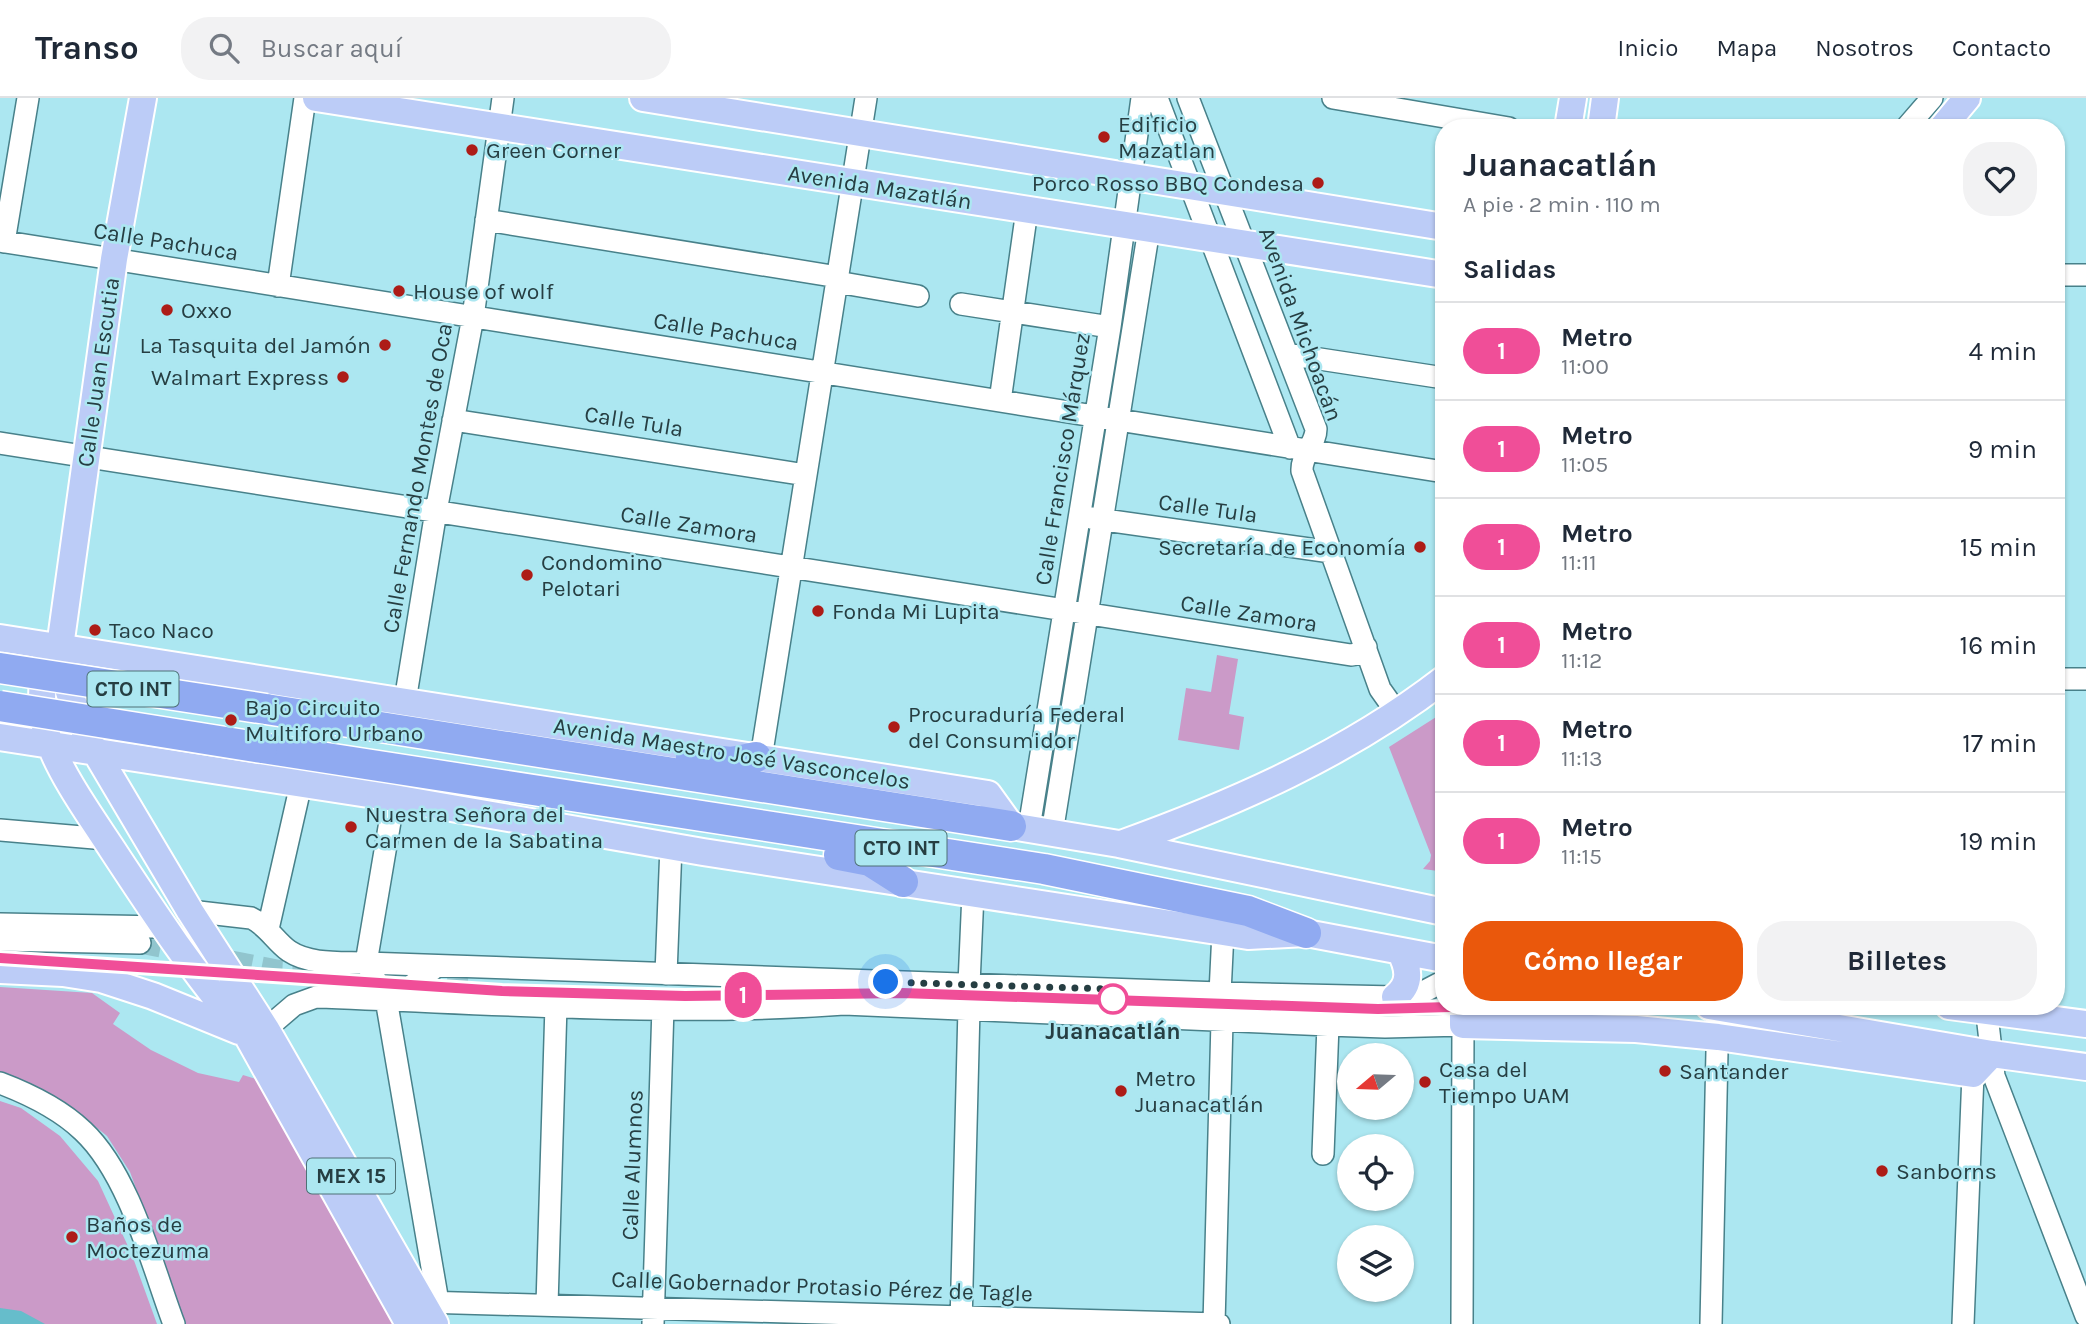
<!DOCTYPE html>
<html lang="es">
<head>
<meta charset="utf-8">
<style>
	body { margin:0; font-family:Karla,sans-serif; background:#f2f2f3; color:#1f2937; height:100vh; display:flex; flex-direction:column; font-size:26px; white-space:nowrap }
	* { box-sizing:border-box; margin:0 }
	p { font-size:23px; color:#747a83 }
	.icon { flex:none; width:38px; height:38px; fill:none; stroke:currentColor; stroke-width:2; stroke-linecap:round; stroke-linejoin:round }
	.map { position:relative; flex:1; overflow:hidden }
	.sheet { position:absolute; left:1435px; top:21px; width:630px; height:896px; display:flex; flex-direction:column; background:#fff; border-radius:28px; box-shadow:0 2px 5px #0004 }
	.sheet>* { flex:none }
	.badge { padding:0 14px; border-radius:23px; font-size:24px; line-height:46px }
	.needle { width:46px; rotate:251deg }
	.tools { position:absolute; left:1337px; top:945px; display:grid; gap:14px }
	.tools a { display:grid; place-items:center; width:77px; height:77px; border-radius:50%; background:#fff; box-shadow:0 2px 5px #0004; font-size:35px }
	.you { position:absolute; width:35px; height:35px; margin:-18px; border:5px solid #fff; border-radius:50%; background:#1a73e8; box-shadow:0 0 0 10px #1a73e833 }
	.map>.badge { position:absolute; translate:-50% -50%; box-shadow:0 0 0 4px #fff }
	h2 { padding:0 28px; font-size:26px; line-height:63px }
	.round { display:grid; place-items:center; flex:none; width:74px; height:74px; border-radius:28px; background:#f2f2f3 }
	.head { display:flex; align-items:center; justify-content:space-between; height:119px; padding:0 28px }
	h1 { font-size:33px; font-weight:700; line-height:52px }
	.action { display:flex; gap:14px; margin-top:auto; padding:14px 28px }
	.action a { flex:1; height:80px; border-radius:28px; background:#ea580c; color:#fff; font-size:28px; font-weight:700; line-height:80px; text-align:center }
	.action a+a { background:#f2f2f3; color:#1f2937 }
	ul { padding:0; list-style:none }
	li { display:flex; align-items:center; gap:21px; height:98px; padding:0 28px; border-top:2px solid #e0e1e3 }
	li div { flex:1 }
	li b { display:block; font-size:26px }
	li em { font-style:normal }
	li .badge { min-width:77px; font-weight:700; text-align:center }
	header { display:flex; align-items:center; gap:42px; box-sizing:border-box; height:98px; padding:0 35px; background:#fff; border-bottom:2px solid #e0e1e3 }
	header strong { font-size:33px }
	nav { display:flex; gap:38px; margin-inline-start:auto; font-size:24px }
	.search { width:490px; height:63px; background:#f2f2f3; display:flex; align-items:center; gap:18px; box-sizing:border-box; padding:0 24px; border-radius:28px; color:#747a83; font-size:26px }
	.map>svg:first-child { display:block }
	.green { fill:#cb9ac8 }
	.water { fill:#66bdcb }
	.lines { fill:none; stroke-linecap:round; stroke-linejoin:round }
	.minor-tunnel { stroke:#91c5ce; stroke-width:21; stroke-dasharray:21 10; stroke-linecap:butt }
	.minor-casing { stroke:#48818a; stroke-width:24 }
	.major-casing { stroke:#fff; stroke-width:30 }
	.highway-casing { stroke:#fff; stroke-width:33 }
	.minor { stroke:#fff; stroke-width:21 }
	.major { stroke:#bcccf7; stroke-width:26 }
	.highway { stroke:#90aaf1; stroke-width:30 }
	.highway-bridge-casing { stroke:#fff; stroke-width:33; stroke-linecap:butt }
	.highway-bridge { stroke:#90aaf1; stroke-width:30 }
	.line-casing { stroke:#fff; stroke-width:16 }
	.line { stroke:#f04e98; stroke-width:10 }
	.walk { stroke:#263e42; stroke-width:7; stroke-dasharray:0 12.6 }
	.poi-dot { fill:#ad1c17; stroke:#ace7f1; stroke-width:2.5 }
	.stop-dot { fill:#fff; stroke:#f04e98; stroke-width:3.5 }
	.labels { text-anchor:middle; stroke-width:5; stroke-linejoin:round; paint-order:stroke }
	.shield { fill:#ace7f1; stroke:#4e7176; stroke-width:2 }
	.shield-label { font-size:21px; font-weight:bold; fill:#263e42 }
	.poi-label { font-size:23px; fill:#263e42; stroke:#ace7f1; text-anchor:start }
	.street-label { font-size:23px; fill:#263e42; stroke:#ace7f1 }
	.stop-label { font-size:23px; font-weight:bold; fill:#263e42; stroke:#ace7f1 }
</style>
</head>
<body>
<header>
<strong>Transo</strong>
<div class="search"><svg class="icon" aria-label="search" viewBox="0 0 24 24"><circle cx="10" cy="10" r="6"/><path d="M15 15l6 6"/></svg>Buscar aquí</div>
<nav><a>Inicio</a><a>Mapa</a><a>Nosotros</a><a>Contacto</a></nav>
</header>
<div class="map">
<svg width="2086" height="1226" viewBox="0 0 2086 1226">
	<rect width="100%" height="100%" fill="#ace7f1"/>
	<path class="green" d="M1217,557l21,4 -9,55 15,3 -5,33 -61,-10 8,-52 25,4z
		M1444,614v156l-6,3 -15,-2 7,-8 1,-6 -42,-108z
		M0,889l92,6 28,20 -7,11 38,26 47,23 41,9 4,-7 16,5 134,244h-207l-56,-152 -23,-36 -36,-29 -51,-28 -20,-5z
		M0,1003l21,7 39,28 38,45 34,74 25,69h-157z"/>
	<path class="water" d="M0,1210l21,3 24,13h-45z"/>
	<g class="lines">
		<path class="minor-tunnel" d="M140,845l137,27 200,11"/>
		<defs>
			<path id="minor" d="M1157,0l133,350
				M1188,0l128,331c0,15 -15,26 -14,42l78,218 17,24
				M1333,0l176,30
				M1906,30l26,-30
				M486,122l352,57
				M0,143l1444,231
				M4,144l24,-144
				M2056,177h30
				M837,184l81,14
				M278,188l27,-188
				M961,206l149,23
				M1287,256l157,24
				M1000,303l27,-191
				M453,322l353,55
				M0,345l1351,212 13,-2 2,-6
				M1091,420l240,34
				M2056,581h30
				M405,603l31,-190 37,-194 30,-219
				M761,660l105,-660
				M394,700l-28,165 20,36 52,303
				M1029,730l81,-501 32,-229
				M0,732l106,9
				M1052,735l97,-604
				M190,813l61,7c16,7 24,23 38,33 21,14 52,11 77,12l854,30 175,4 28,-5 21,-11
				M0,826l164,3
				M268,831l33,-145
				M0,842l140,3
				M666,876l5,-128
				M969,886l4,-91
				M1220,895l3,-61
				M393,902l44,-34
				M1986,908l8,70 92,240
				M266,931l28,-24 22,-8c175,6 353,20 528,7l484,21 57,2 78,-2 -1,299
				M0,985c29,11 60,26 83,48 46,43 69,134 91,193
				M1323,1056l5,-129
				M423,1204l796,22
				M547,1207l9,-300
				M653,1226l10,-317
				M961,1226l8,-316
				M1214,1226l8,-303
				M1711,1226l7,-318
				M1963,1226l10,-250"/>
			<path id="major" d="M143,0l-29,161 -54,388 1,18 9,30 18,44 102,172 76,118 169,295
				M316,0l1128,177
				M643,0l801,129
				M1568,30l5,-30
				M1601,30l4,-30
				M1942,30l25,-30
				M0,540l988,156 23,32 108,18 325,68
				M47,555c-6,29 -8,57 1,85 12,36 43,79 64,111 42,64 84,128 135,186l162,289
				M0,639l394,61 309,54 520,80 25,4 58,-3 138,26
				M1121,746c114,-41 226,-90 323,-165
				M0,872l63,3 38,6 52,17 86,35
				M1395,899c17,-13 14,-29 5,-46
				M1463,908v19l173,4 82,8 255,37 19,-20
				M1709,908l283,48 94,13
				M1949,908l137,18"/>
			<path id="highway" d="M266,611l745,117
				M262,650l782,121 204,42 58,22
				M691,660l41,4 24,-5
				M839,757l31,6 33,21"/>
		</defs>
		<use href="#minor" class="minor-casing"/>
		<use href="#major" class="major-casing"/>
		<use href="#highway" class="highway-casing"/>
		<use href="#minor" class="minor"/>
		<use href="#major" class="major"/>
		<use href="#highway" class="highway"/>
		<defs>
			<path id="highway-bridge" d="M0,570l266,41
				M0,608l262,42"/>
		</defs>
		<use href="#highway-bridge" class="highway-bridge-casing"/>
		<use href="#highway-bridge" class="highway-bridge"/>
	</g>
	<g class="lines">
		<defs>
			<path id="line" d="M0,860l502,33 183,5 217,-3 476,16 108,-3"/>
		</defs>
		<use href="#line" class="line-casing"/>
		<use href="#line" class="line"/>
		<path class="walk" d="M886,884l222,7 5,10"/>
	</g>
	<g class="poi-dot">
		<circle cx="1104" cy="39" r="7"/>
		<circle cx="472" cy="52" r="7"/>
		<circle cx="1318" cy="85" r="7"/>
		<circle cx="399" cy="193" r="7"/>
		<circle cx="167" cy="212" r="7"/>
		<circle cx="385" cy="247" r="7"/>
		<circle cx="343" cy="279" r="7"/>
		<circle cx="1420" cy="449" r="7"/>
		<circle cx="527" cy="477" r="7"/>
		<circle cx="818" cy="513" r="7"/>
		<circle cx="95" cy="532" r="7"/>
		<circle cx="231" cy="622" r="7"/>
		<circle cx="894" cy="629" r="7"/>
		<circle cx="351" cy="729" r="7"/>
		<circle cx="1665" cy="973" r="7"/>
		<circle cx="1425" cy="984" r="7"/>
		<circle cx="1121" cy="993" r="7"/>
		<circle cx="1882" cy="1073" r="7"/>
		<circle cx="72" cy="1139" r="7"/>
	</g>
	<circle class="stop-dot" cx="1113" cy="901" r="14"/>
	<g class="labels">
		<g class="shield">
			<rect x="87.5" y="573.5" width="91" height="35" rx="5"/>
			<rect x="855.5" y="732.5" width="91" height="35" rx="5"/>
			<rect x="307" y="1060.5" width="88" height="35" rx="5"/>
		</g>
		<g class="shield-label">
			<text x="133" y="598">CTO INT</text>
			<text x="901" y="757">CTO INT</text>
			<text x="351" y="1085">MEX 15</text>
		</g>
		<g class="poi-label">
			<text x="1118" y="34">Edificio<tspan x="1118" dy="26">Mazatlan</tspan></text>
			<text x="486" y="60">Green Corner</text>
			<text x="1304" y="93" text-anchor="end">Porco Rosso BBQ Condesa</text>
			<text x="413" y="201">House of wolf</text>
			<text x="181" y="220">Oxxo</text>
			<text x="371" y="255" text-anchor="end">La Tasquita del Jamón</text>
			<text x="329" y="287" text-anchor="end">Walmart Express</text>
			<text x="1406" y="457" text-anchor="end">Secretaría de Economía</text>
			<text x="541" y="472">Condomino<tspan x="541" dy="26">Pelotari</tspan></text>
			<text x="832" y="521">Fonda Mi Lupita</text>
			<text x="109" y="540">Taco Naco</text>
			<text x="245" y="617">Bajo Circuito<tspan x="245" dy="26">Multiforo Urbano</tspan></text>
			<text x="908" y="624">Procuraduría Federal<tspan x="908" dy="26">del Consumidor</tspan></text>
			<text x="365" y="724">Nuestra Señora del<tspan x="365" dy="26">Carmen de la Sabatina</tspan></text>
			<text x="1439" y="979">Casa del<tspan x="1439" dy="26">Tiempo UAM</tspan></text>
			<text x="1679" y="981">Santander</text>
			<text x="1135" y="988">Metro<tspan x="1135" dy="26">Juanacatlán</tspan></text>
			<text x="1896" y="1081">Sanborns</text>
			<text x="86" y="1134">Baños de<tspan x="86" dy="26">Moctezuma</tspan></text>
		</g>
		<g class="street-label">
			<text transform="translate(880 89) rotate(9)" y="8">Avenida Mazatlán</text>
			<text transform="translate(166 143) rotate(9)" y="8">Calle Pachuca</text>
			<text transform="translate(1301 226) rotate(70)" y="8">Avenida Michoacán</text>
			<text transform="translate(726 233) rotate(9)" y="8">Calle Pachuca</text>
			<text transform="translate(98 274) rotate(-82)" y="8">Calle Juan Escutia</text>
			<text transform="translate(634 323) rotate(9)" y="8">Calle Tula</text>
			<text transform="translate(1062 361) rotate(-81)" y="8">Calle Francisco Márquez</text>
			<text transform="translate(417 380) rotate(-80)" y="8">Calle Fernando Montes de Oca</text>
			<text transform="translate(1208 410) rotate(8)" y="8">Calle Tula</text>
			<text transform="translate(689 426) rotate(9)" y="8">Calle Zamora</text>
			<text transform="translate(1249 515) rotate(9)" y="8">Calle Zamora</text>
			<text transform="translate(732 655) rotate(9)" y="8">Avenida Maestro José Vasconcelos</text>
			<text transform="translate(632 1067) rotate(-88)" y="8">Calle Alumnos</text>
			<text transform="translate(822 1188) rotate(2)" y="8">Calle Gobernador Protasio Pérez de Tagle</text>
		</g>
		<g class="stop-label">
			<text x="1113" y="941">Juanacatlán</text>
		</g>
	</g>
</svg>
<div class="tools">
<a><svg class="needle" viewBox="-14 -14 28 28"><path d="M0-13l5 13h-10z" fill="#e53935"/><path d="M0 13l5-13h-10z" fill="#747a83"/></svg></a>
<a><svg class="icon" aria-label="locate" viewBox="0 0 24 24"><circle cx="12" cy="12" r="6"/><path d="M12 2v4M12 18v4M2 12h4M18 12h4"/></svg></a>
<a><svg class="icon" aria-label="layers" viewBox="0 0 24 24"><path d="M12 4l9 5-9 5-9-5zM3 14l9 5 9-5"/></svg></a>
</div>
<div class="you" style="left:886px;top:884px"></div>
<b class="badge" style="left:743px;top:897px;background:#f04e98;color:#fff">1</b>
<section class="sheet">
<div class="head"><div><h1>Juanacatlán</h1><p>A pie · 2 min · 110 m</p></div><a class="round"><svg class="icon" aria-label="heart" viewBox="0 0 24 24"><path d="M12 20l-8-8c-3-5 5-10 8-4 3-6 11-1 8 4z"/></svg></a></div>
<h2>Salidas</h2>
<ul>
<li><span class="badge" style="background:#f04e98;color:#fff">1</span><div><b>Metro</b><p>11:00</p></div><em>4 min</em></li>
<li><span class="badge" style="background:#f04e98;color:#fff">1</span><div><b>Metro</b><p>11:05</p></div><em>9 min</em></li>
<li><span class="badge" style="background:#f04e98;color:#fff">1</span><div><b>Metro</b><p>11:11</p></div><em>15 min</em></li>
<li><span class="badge" style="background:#f04e98;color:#fff">1</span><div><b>Metro</b><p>11:12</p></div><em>16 min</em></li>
<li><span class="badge" style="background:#f04e98;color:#fff">1</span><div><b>Metro</b><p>11:13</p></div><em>17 min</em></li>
<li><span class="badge" style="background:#f04e98;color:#fff">1</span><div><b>Metro</b><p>11:15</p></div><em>19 min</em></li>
</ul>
<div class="action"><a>Cómo llegar</a><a>Billetes</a></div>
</section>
</div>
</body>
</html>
